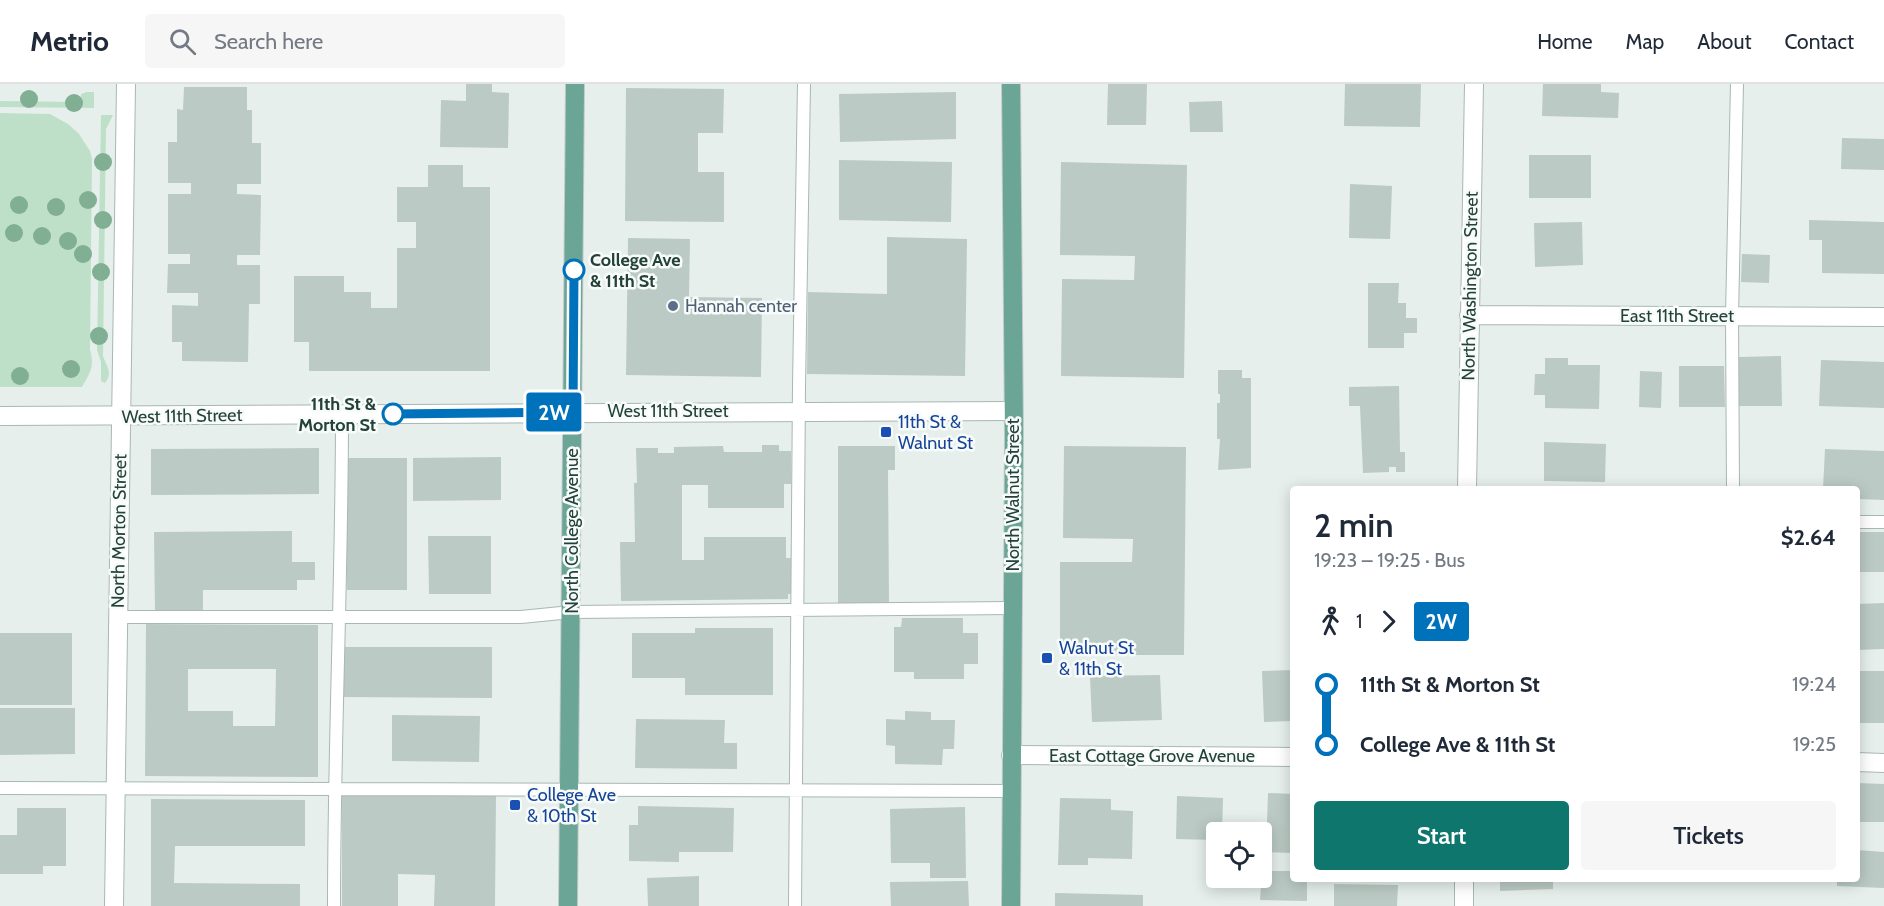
<!DOCTYPE html>
<html lang="en">
<head>
<meta charset="utf-8">
<style>
	body { margin:0; font-family:Cabin,sans-serif; background:#f6f6f7; color:#1f2937; height:100vh; display:flex; flex-direction:column; font-size:22px; white-space:nowrap }
	* { box-sizing:border-box; margin:0 }
	p { font-size:20px; color:#747a83 }
	.icon { flex:none; width:33px; height:33px; fill:none; stroke:currentColor; stroke-width:2; stroke-linecap:round; stroke-linejoin:round }
	.map { position:relative; flex:1; overflow:hidden }
	.drawer { position:absolute; left:1290px; top:402px; width:570px; height:396px; display:flex; flex-direction:column; background:#fff; border-radius:6px; box-shadow:0 3px 15px #0003 }
	.drawer>* { flex:none }
	.badge { padding:0 12px; border-radius:4px; font-size:21px; line-height:39px }
	.buttons { position:absolute; left:1206px; top:738px; display:grid; gap:12px }
	.buttons a { display:grid; place-items:center; width:66px; height:66px; border-radius:6px; background:#fff; box-shadow:0 3px 15px #0003; font-size:30px }
	.map>.badge { position:absolute; translate:-50% -50%; box-shadow:0 0 0 3px #fff }
	.legs { display:flex; align-items:center; gap:9px; height:66px; padding:0 24px; font-size:20px }
	.legs p { margin-inline-start:auto }
	.headline { display:flex; align-items:center; justify-content:space-between; height:102px; padding:0 24px }
	h1 { font-size:33px; font-weight:600; line-height:45px }
	.primary-button { display:flex; gap:12px; margin-top:auto; padding:12px 24px }
	.primary-button a { flex:1; height:69px; border-radius:6px; background:#0f766e; color:#fff; font-size:24px; font-weight:600; line-height:69px; text-align:center }
	.primary-button a+a { background:#f6f6f7; color:#1f2937 }
	ul { padding:0 24px; list-style:none }
	li { display:flex; align-items:center; gap:21px; height:60px; font-size:22px }
	li i { display:grid; place-items:center; width:9px; height:100%; margin:0 8px; background:currentColor }
	li i::after { content:''; width:15px; height:15px; margin:-8px; border:4px solid; border-radius:50%; background:#fff }
	li p { margin-inline-start:auto }
	li:first-child i { background:linear-gradient(#0000 50%,currentColor 0) }
	li:last-child i { background:linear-gradient(currentColor 50%,#0000 0) }
	header { display:flex; align-items:center; gap:36px; box-sizing:border-box; height:84px; padding:0 30px; background:#fff; border-bottom:2px solid #e0e1e3 }
	header strong { font-size:28px }
	nav { display:flex; gap:33px; margin-inline-start:auto; font-size:21px }
	.search { width:420px; height:54px; background:#f6f6f7; display:flex; align-items:center; gap:15px; box-sizing:border-box; padding:0 21px; border-radius:6px; color:#747a83; font-size:22px }
	.map>svg:first-child { display:block }
	.green { fill:#bfe0c8 }
	.building { fill:#bbcac4; fill-rule:evenodd }
	.lines { fill:none; stroke-linecap:round; stroke-linejoin:round }
	.service-casing { stroke:#a8b8b2; stroke-width:14 }
	.minor-casing { stroke:#a8b8b2; stroke-width:20 }
	.tertiary-casing { stroke:#a8b8b2; stroke-width:20 }
	.primary-casing { stroke:#c2cac8; stroke-width:20 }
	.service { stroke:#fff; stroke-width:12 }
	.minor { stroke:#fff; stroke-width:18 }
	.tertiary { stroke:#fff; stroke-width:18 }
	.primary { stroke:#6aa596; stroke-width:18 }
	.tree { fill:#80af93 }
	.line-1-casing { stroke:#fff; stroke-width:14 }
	.line-1 { stroke:#0072bc; stroke-width:9 }
	.stop-1-dot { fill:#fff; stroke:#0072bc; stroke-width:3 }
	.service-dot { fill:#5c6f8a; stroke:#f7fbf9; stroke-width:2 }
	.transit-dot { fill:#1a4fb4; stroke:#f7fbf9; stroke-width:2 }
	.labels { text-anchor:middle; stroke-width:5; stroke-linejoin:round; paint-order:stroke }
	.stop-label { font-size:18px; font-weight:bold; fill:#24423a; stroke:#f7fbf9; text-anchor:start }
	.street-label { font-size:18px; fill:#24423a; stroke:#f7fbf9 }
	.service-label { font-size:18px; fill:#4e5e75; stroke:#f7fbf9; text-anchor:start }
	.transit-label { font-size:18px; fill:#164399; stroke:#f7fbf9; text-anchor:start }
</style>
</head>
<body>
<header>
<strong>Metrio</strong>
<div class="search"><svg class="icon" aria-label="search" viewBox="0 0 24 24"><circle cx="10" cy="10" r="6"/><path d="M15 15l6 6"/></svg>Search here</div>
<nav><a>Home</a><a>Map</a><a>About</a><a>Contact</a></nav>
</header>
<div class="map">
<svg width="1884" height="822" viewBox="0 0 1884 822">
	<rect width="100%" height="100%" fill="#e6efeb"/>
	<path class="green" d="M87,8h7v16l-94,-1v-6l81,1v-8z
		M0,29l50,1 18,10 11,10 11,17 2,8 -2,191c5,16 0,23 -8,37h-82z
		M101,31h12l-7,14 -3,227c4,11 10,17 2,27l-4,-2v-19l-4,-12z"/>
	<path class="building" d="M466,0h26v8l17,1 -1,55 -68,-1 1,-47 25,1z
		M1108,0h39l-1,41h-39z
		M1345,0h76l-1,43 -76,-1z
		M1543,0h58v8l18,1 -1,25 -76,-2z
		M184,3h63v23h5v33h9v41h-24v10l24,1 -1,60h-23v10h23v39h-11l-1,58 -66,-1v-19h-10v-37l26,1v-13h-31l1,-29h22v-10h-22v-60h23v-11h-23v-41h9v-33l6,1z
		M626,4l98,1 -1,44h-25v39h26v50l-99,-1z
		M956,8v47l-116,3 -1,-48z
		M1222,17l1,31h-33l-1,-30z
		M1842,54l42,1v31l-43,-1z
		M1529,71h62v43h-62z
		M839,76l113,2 -1,60 -112,-2z
		M1061,78l126,3 -3,213 -123,-2 1,-97 72,1 1,-24 -75,-1z
		M428,81h35v22h27v184h-181v-29h-15v-66h50v16h27v16h26v-60h19v-26h-19v-35h31z
		M1350,100l42,2 -2,53 -41,-1z
		M1809,136l75,2v52l-62,-1v-33h-13z
		M1582,138l1,43 -48,2 -1,-44z
		M887,153l80,2 -2,137 -158,-2 1,-82 79,2z
		M628,154l62,1 -1,58 73,1 -1,79 -135,-2z
		M1742,170l28,1 -1,28 -28,-1z
		M1368,199h31l-1,20h8v15h11v15h-13v15h-36z
		M1781,272l1,50h-43v-49z
		M1545,274h23v7h32l-1,44 -54,-1v-13h-11l1,-21h10z
		M1821,276l63,2v46l-65,-2z
		M1679,282h45l1,41h-46z
		M1218,286h24v8h9v90l-33,2 2,-31h-3v-36h3v-9h-2z
		M1640,287l22,1 -1,36 -22,-1z
		M1399,302l1,66h5v20h-9v-5h-7v5l-26,1 -3,-67h-11v-19z
		M1544,358l62,2 -1,38 -61,-1z
		M762,361h17v6h12v33h-7v24h-76v-23h-26v75h22v-23h82v21h6v36h-4v5l-167,2 -1,-59h15l-1,-59h3l-1,-35h22v5h16v-6l49,-1 1,6h38z
		M838,362h57v24h-7l1,133h-51z
		M1064,362l122,1 -2,208h-124v-93h72l1,-23 -70,-1z
		M319,364v46l-168,1v-46z
		M1825,365l59,2v49l-27,-1v-10h-34z
		M501,373v43l-88,1v-43z
		M347,374h60v132h-60z
		M292,447v31h23v18h-18v10h-94v23l-48,1 -1,-82z
		M1857,448h27v40h-27z
		M428,452h63v58h-62z
		M1884,519v46l-27,1v-46z
		M902,534h61v15h15v31h-14v15h-50v-7h-20v-45h7z
		M146,540l172,1v152l-173,-1zM188,585h88l-1,57h-42v-15h-45z
		M695,544h78v67h-88v-17h-53v-45h63z
		M0,549h72v72h-72z
		M343,563h149v51l-149,-1z
		M1293,586v51l-29,1 -2,-51z
		M1857,587h27v52h-27z
		M1160,591l2,45 -70,2 -2,-46z
		M0,624h75v46l-75,1z
		M905,627l26,1v8h24l-1,29h-11l-1,16 -47,-1v-18l-9,-1v-26l19,1z
		M392,631l88,1 -1,46 -87,-1z
		M636,635l89,1 -1,23h13v26l-102,-1z
		M1857,699l27,1v38h-27z
		M1268,709l25,1v59l-27,-1z
		M496,710l-1,112h-61l1,-31 -37,-1v32h-56v-110z
		M1177,712l46,2 -1,34h-6v8l-40,-1z
		M1060,714l51,1v11l22,1 -1,48 -44,-1v7h-30z
		M151,715l154,1v46h-130l-1,37 126,1v22h-149z
		M638,722l96,2 -1,44h-54v10l-50,-1v-36h9z
		M965,723l1,71h-36v-15h-39l-1,-54z
		M17,724h49v58h-23v8h-43v-39h17z
		M1857,766l27,2v36l-47,-2v-7h20z
		M1262,787h31v8h14v22l-47,-1z
		M699,792v30h-51l-1,-28z
		M1500,795h53v10l-53,2z
		M968,797l1,25h-78l-1,-24z
		M1334,800l64,1 -1,21h-63z
		M1055,809l88,2v11h-88z"/>
	<g class="lines">
		<defs>
			<path id="service" d="M1733,405l-1,-173 5,-232
				M1857,438h27
				M117,533h404l50,-5 442,-4
				M0,704l1011,3
				M334,822c0,-164 8,-328 8,-492
				M795,822l4,-520 5,-302"/>
			<path id="minor" d="M1469,231l415,2
				M1467,405l7,-405
				M1011,671l282,2
				M1857,678l27,1
				M114,822l12,-822
				M1464,822v-27"/>
			<path id="tertiary" d="M0,332l1012,-5"/>
			<path id="primary" d="M568,822l7,-822
				M1011,822l3,-470 -3,-352"/>
		</defs>
		<use href="#service" class="service-casing"/>
		<use href="#minor" class="minor-casing"/>
		<use href="#tertiary" class="tertiary-casing"/>
		<use href="#primary" class="primary-casing"/>
		<use href="#service" class="service"/>
		<use href="#minor" class="minor"/>
		<use href="#tertiary" class="tertiary"/>
		<use href="#primary" class="primary"/>
	</g>
	<g class="tree">
		<circle cx="29" cy="15" r="9"/>
		<circle cx="74" cy="19" r="9"/>
		<circle cx="103" cy="78" r="9"/>
		<circle cx="88" cy="116" r="9"/>
		<circle cx="19" cy="121" r="9"/>
		<circle cx="56" cy="123" r="9"/>
		<circle cx="103" cy="136" r="9"/>
		<circle cx="14" cy="149" r="9"/>
		<circle cx="42" cy="152" r="9"/>
		<circle cx="68" cy="157" r="9"/>
		<circle cx="83" cy="170" r="9"/>
		<circle cx="101" cy="188" r="9"/>
		<circle cx="99" cy="252" r="9"/>
		<circle cx="71" cy="285" r="9"/>
		<circle cx="20" cy="292" r="9"/>
	</g>
	<g class="lines">
		<defs>
			<path id="line-1" d="M393,330l180,-2 1,-142"/>
		</defs>
		<use href="#line-1" class="line-1-casing"/>
		<use href="#line-1" class="line-1"/>
	</g>
	<g class="stop-1-dot">
		<circle cx="574" cy="186" r="10"/>
		<circle cx="393" cy="330" r="10"/>
	</g>
	<circle class="service-dot" cx="673" cy="222" r="6"/>
	<g class="transit-dot">
		<rect x="880" y="342" width="12" height="12" rx="3"/>
		<rect x="1041" y="568" width="12" height="12" rx="3"/>
		<rect x="509" y="715" width="12" height="12" rx="3"/>
	</g>
	<g class="labels">
		<g class="stop-label">
			<text x="590" y="182">College Ave<tspan x="590" dy="21">&amp; 11th St</tspan></text>
			<text x="376" y="326" text-anchor="end">11th St &amp;<tspan x="376" dy="21">Morton St</tspan></text>
		</g>
		<g class="street-label">
			<text transform="translate(1470 202) rotate(-89)" y="6">North Washington Street</text>
			<text x="1677" y="238">East 11th Street</text>
			<text x="668" y="333">West 11th Street</text>
			<text transform="translate(182 332) rotate(-1)" y="6">West 11th Street</text>
			<text transform="translate(1013 411) rotate(-90)" y="6">North Walnut Street</text>
			<text transform="translate(119 447) rotate(-89)" y="6">North Morton Street</text>
			<text transform="translate(572 447) rotate(-90)" y="6">North College Avenue</text>
			<text x="1152" y="678">East Cottage Grove Avenue</text>
		</g>
		<g class="service-label">
			<text x="685" y="228">Hannah center</text>
		</g>
		<g class="transit-label">
			<text x="898" y="344">11th St &amp;<tspan x="898" dy="21">Walnut St</tspan></text>
			<text x="1059" y="570">Walnut St<tspan x="1059" dy="21">&amp; 11th St</tspan></text>
			<text x="527" y="717">College Ave<tspan x="527" dy="21">&amp; 10th St</tspan></text>
		</g>
	</g>
</svg>
<div class="buttons">
<a><svg class="icon" aria-label="locate" viewBox="0 0 24 24"><circle cx="12" cy="12" r="6"/><path d="M12 2v4M12 18v4M2 12h4M18 12h4"/></svg></a>
</div>
<b class="badge" style="left:554px;top:328px;background:#0072bc;color:#fff">2W</b>
<section class="drawer">
<div class="headline"><div><h1>2 min</h1><p>19:23 – 19:25 · Bus</p></div><b>$2.64</b></div>
<div class="legs"><svg class="icon" aria-label="walk" viewBox="0 0 24 24"><circle cx="13" cy="4" r="2"/><path d="M13 8l-2 6 4 7M11 14l-3 7M7 12l3-4h3l4 4"/></svg>1<svg class="icon" aria-label="forward" viewBox="0 0 24 24"><path d="M9 5l7 7-7 7"/></svg><b class="badge" style="background:#0072bc;color:#fff">2W</b></div>
<ul>
<li><i style="color:#0072bc"></i><b>11th St &amp; Morton St</b><p>19:24</p></li>
<li><i style="color:#0072bc"></i><b>College Ave &amp; 11th St</b><p>19:25</p></li>
</ul>
<div class="primary-button"><a>Start</a><a>Tickets</a></div>
</section>
</div>
</body>
</html>
